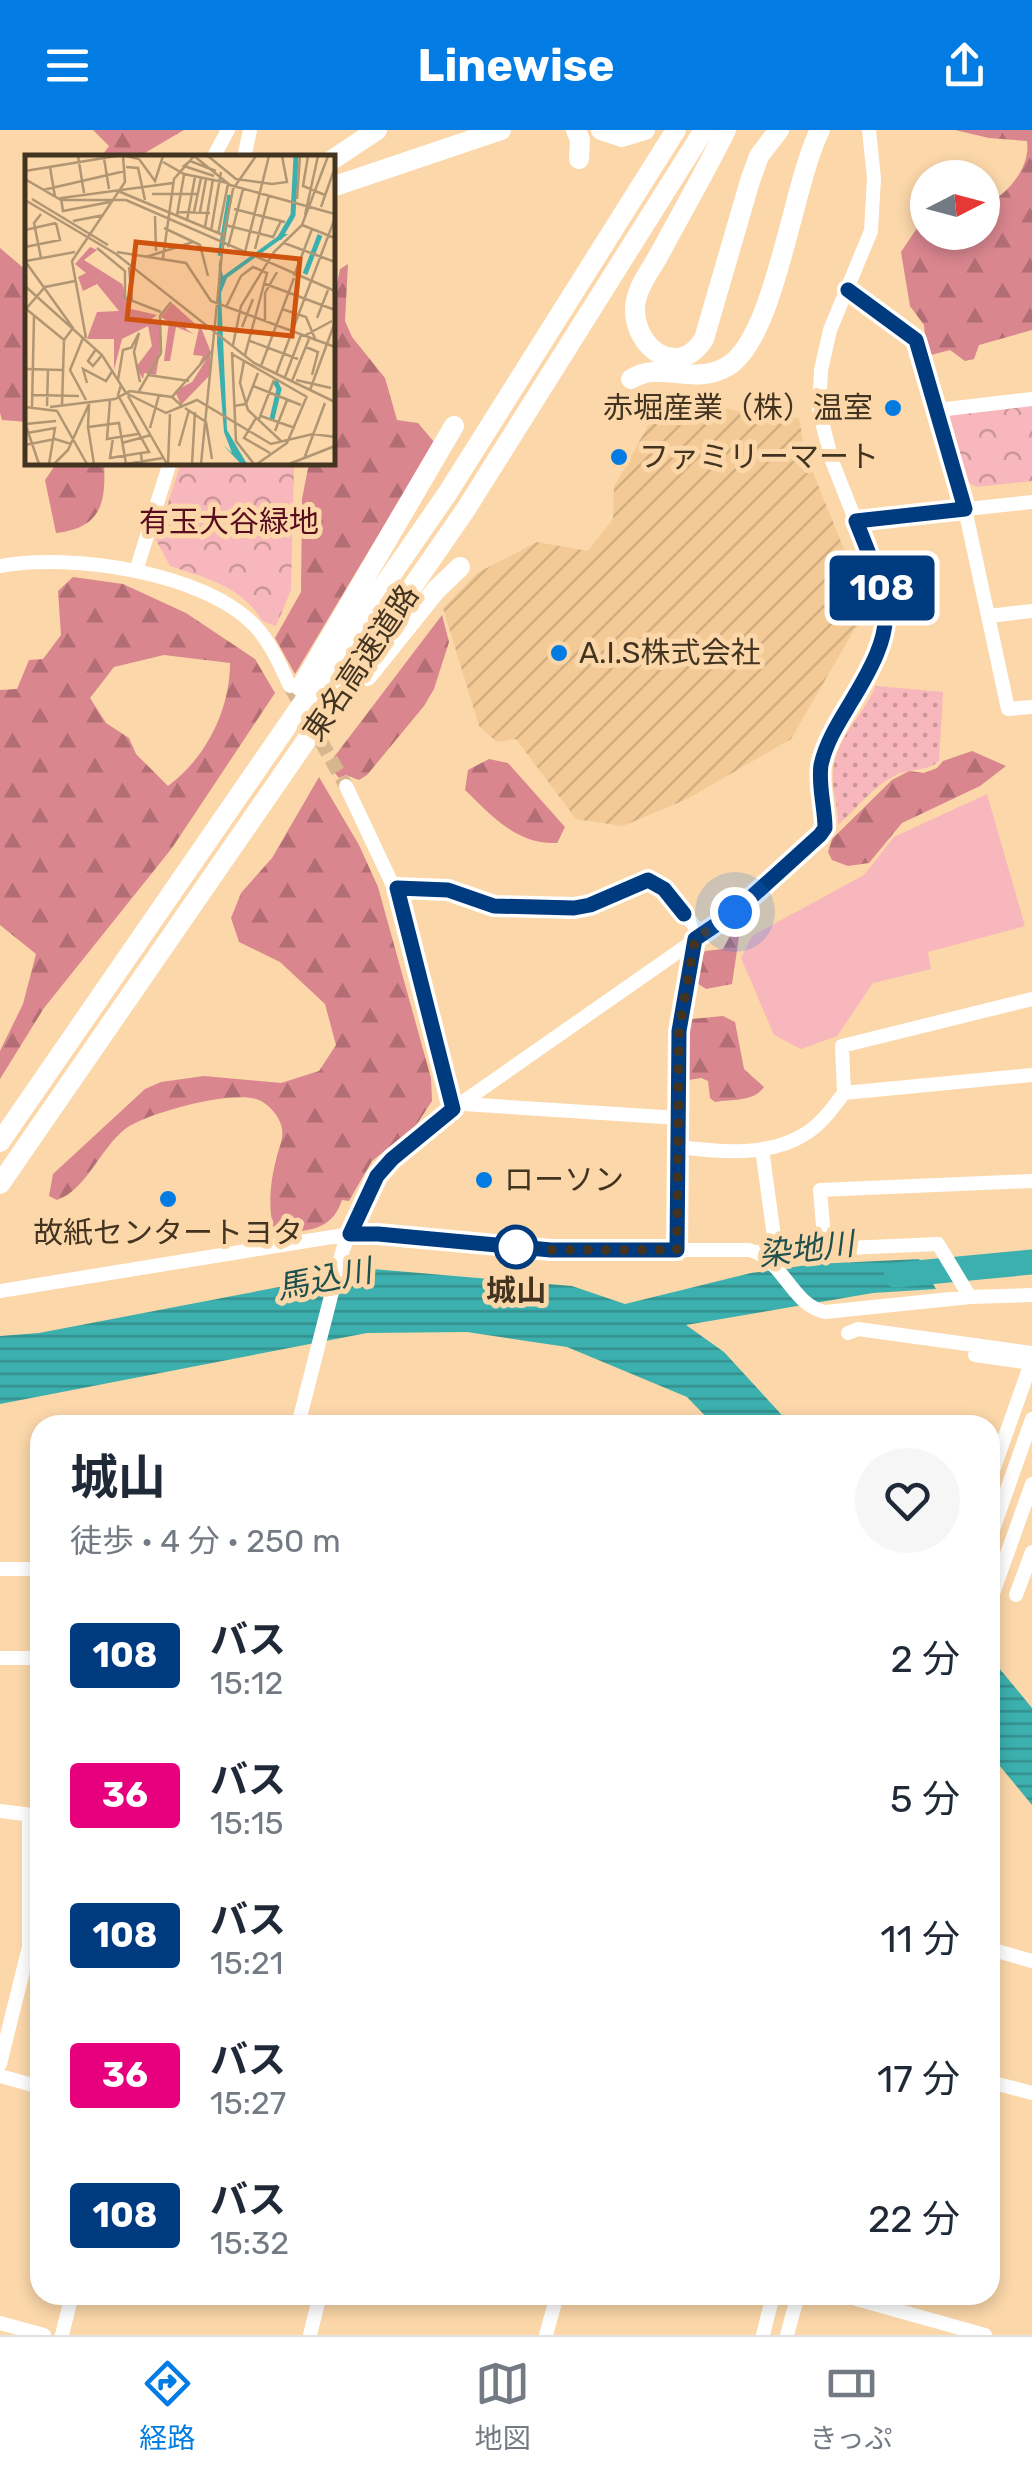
<!DOCTYPE html>
<html lang="ja">
<head>
<meta charset="utf-8">
<style>
	body { margin:0; font-family:Rubik,"Noto Sans JP",sans-serif; background:#f6f6f7; color:#1f2937; height:100vh; display:flex; flex-direction:column; font-size:38px; white-space:nowrap }
	* { box-sizing:border-box; margin:0 }
	p { font-size:32px; color:#747a83 }
	.icon { flex:none; width:55px; height:55px; fill:none; stroke:currentColor; stroke-width:2; stroke-linecap:round; stroke-linejoin:round }
	.map { position:relative; flex:1; overflow:hidden }
	.drawer { position:absolute; left:30px; top:1285px; width:970px; height:890px; display:flex; flex-direction:column; background:#fff; border-radius:30px; box-shadow:0 5px 15px #0003 }
	.drawer>* { flex:none }
	.badge { padding:0 20px; border-radius:8px; font-size:35px; line-height:65px }
	.needle { width:65px; rotate:84deg }
	.buttons { position:absolute; left:910px; top:30px; display:grid; gap:20px }
	.buttons a { display:grid; place-items:center; width:90px; height:90px; border-radius:50%; background:#fff; box-shadow:0 5px 15px #0003; font-size:50px }
	.you { position:absolute; width:50px; height:50px; margin:-25px; border:8px solid #fff; border-radius:50%; background:#1a73e8; box-shadow:0 0 0 15px #1a73e833 }
	.map>.badge { position:absolute; translate:-50% -50%; box-shadow:0 0 0 5px #fff }
	.round { display:grid; place-items:center; flex:none; width:105px; height:105px; border-radius:52px; background:#f6f6f7 }
	.summary { display:flex; align-items:center; justify-content:space-between; height:170px; padding:0 40px }
	h1 { font-size:48px; font-weight:700; line-height:75px }
	ul { padding:0; list-style:none }
	li { display:flex; align-items:center; gap:30px; height:140px; padding:0 40px }
	li div { flex:1 }
	li b { display:block; font-size:38px }
	li em { font-style:normal }
	li .badge { min-width:110px; font-weight:700; text-align:center }
	header { display:flex; justify-content:space-between; align-items:center; height:130px; padding:0 40px; background:#027ce3; color:#fff; font-size:45px; font-weight:700 }
	.tabs { display:flex; justify-content:space-around; align-items:center; height:140px; border-top:2px solid #e0e1e3; background:#fff; font-size:28px; color:#747a83 }
	.tabs a { display:grid; justify-items:center; gap:5px }
	.tabs .current { color:#027ce3 }
	.map>svg:first-child { display:block }
	.industrial { fill:url(#industrial-furrows) }
	.grass { fill:url(#grass-dots) }
	.forest { fill:url(#forest-firs); fill-rule:evenodd }
	.park { fill:url(#park-crowns) }
	.pitch { fill:#f7b7bc }
	.water { fill:url(#water-rules) }
	.lines { fill:none; stroke-linecap:round; stroke-linejoin:round }
	.river { stroke:#3cb0ae; stroke-width:25 }
	.minor-tunnel { stroke:#d6b68e; stroke-width:14; stroke-dasharray:14 7; stroke-linecap:butt }
	.minor { stroke:#fff; stroke-width:14 }
	.highway { stroke:#fff; stroke-width:20 }
	.line-casing { stroke:#fff; stroke-width:22 }
	.line { stroke:#003b80; stroke-width:15 }
	.walk { stroke:#423421; stroke-width:10; stroke-dasharray:0 18 }
	.poi-dot { fill:#027ce3; stroke:#fbd7a9; stroke-width:4 }
	.stop-dot { fill:#fff; stroke:#003b80; stroke-width:5 }
	.labels { text-anchor:middle; stroke-width:10; stroke-linejoin:round; paint-order:stroke }
	.poi-label { font-size:30px; fill:#423421; stroke:#fbd7a9; text-anchor:start }
	.park-label { font-size:30px; fill:#580d1f; stroke:#fbd7a9 }
	.street-label { font-size:30px; fill:#423421; stroke:#fbd7a9 }
	.stop-label { font-size:30px; font-weight:bold; fill:#423421; stroke:#fbd7a9 }
	.water-label { font-size:32px; font-style:italic; fill:#1e504e; stroke:#fbd7a9 }
	.inset-river { fill:none; stroke:#3cb0ae; stroke-width:5 }
	.inset-road { fill:none; stroke:#b19673; stroke-width:2.5 }
	.view { fill:#cf530f; fill-opacity:0.15; stroke:#cf530f; stroke-width:5 }
	.inset-edge { fill:none; stroke:#423421; stroke-width:5 }
</style>
</head>
<body>
<header><svg class="icon" aria-label="menu" viewBox="0 0 24 24"><path d="M4 6h16M4 12h16M4 18h16"/></svg>Linewise<svg class="icon" aria-label="share" viewBox="0 0 24 24"><path d="M12 15V3M7 8l5-5 5 5M5 13v7h14v-7"/></svg></header>
<div class="map">
<svg width="1032" height="2205" viewBox="0 0 1032 2205">
	<defs>
		<pattern id="industrial-furrows" width="10" height="10" patternUnits="userSpaceOnUse" patternTransform="scale(2.5)"><rect width="10" height="10" fill="#f3ca95"/><path d="M-1 1l2-2M0 10L10 0M9 11l2-2" fill="none" stroke="#d2ae80"/></pattern>
		<pattern id="grass-dots" width="8" height="8" patternUnits="userSpaceOnUse" patternTransform="scale(2.5)"><rect width="8" height="8" fill="#f7b7bc"/><path d="M2 2h.1M6 6h.1" fill="none" stroke="#ca9698" stroke-width="1.8" stroke-linecap="round"/></pattern>
		<pattern id="forest-firs" width="22" height="20" patternUnits="userSpaceOnUse" patternTransform="scale(2.5)"><rect width="22" height="20" fill="#d9868f"/><path d="M5 1l3.5 6h-7zM16 11l3.5 6h-7z" fill="#b26e74"/></pattern>
		<pattern id="park-crowns" width="20" height="18" patternUnits="userSpaceOnUse" patternTransform="scale(2.5)"><rect width="20" height="18" fill="#f7b7bc"/><path d="M2 6a3 3 0 1 1 6 0M12 15a3 3 0 1 1 6 0" fill="none" stroke="#ca9698"/></pattern>
		<pattern id="water-rules" width="6" height="5" patternUnits="userSpaceOnUse" patternTransform="scale(2.5)"><rect width="6" height="5" fill="#3cb0ae"/><path d="M0 2.5h6" fill="none" stroke="#34908d"/></pattern>
	</defs>
	<rect width="100%" height="100%" fill="#fbd7a9"/>
	<path class="industrial" d="M664,267h13l79,18 43,3 6,35 60,148 -1,20 -10,9 -63,109 -104,60 -64,27 -47,-7 -60,-80 -19,3 -18,-16 -36,-118 34,-35 60,-31 51,9 25,-32 1,-32z"/>
	<path class="grass" d="M876,556l67,6 -4,69c-14,12 -29,6 -45,15 -21,11 -38,33 -56,49 1,-19 -7,-35 -5,-54 3,-33 30,-56 43,-85z"/>
	<path class="forest" d="M93,0h91l-46,27 -38,1 9,-12z
		M955,0h77v200l-53,15 -5,14 -9,2 -15,-11 -23,6 -3,-31 -14,-19 -9,-54 16,-24 10,-6 1,10h54l1,-26c24,-11 48,-38 44,-65l-38,-3z
		M0,118l27,23v151l-25,-2 -2,-7z
		M348,134l-3,57 7,16 33,41 12,42 21,3 16,19 -139,232 -20,-36 26,-46 1,-93 7,-36 23,-1 1,-158 7,-35z
		M53,333h51c2,39 -2,65 -48,70l-11,-53 9,-13z
		M73,447l50,7 63,29 69,46 20,34 -103,155 -128,160 -44,71v-28l23,-47 13,-50 -36,-29v-235l17,-1 12,-29 14,-1 18,-24 -3,-44zM164,525l66,8c0,47 -24,95 -62,123l-32,-32 -7,-16 -23,-15 -16,-25 24,-31z
		M442,485l7,27 -15,47 -10,17 -57,69 -8,5 -13,-5 -7,3 -11,-13z
		M972,621l34,15 -26,20 -78,37 -33,40 -21,3 -16,-6 -4,-8 4,-13 60,-59 17,-9 15,2 13,-5 6,-7z
		M489,629l19,4 57,64 -8,16c-40,2 -65,-27 -92,-53l3,-20z
		M319,647l40,68 19,42 53,191 1,23 -17,26 -43,34 -23,40 -7,-1c-11,33 -35,29 -66,35 -9,-22 -6,-52 0,-75 3,-14 10,-24 4,-38 -3,-8 -12,-18 -21,-22 -25,-11 -113,13 -134,29 -25,20 -39,61 -68,71l-8,-4 4,-22 92,-85 16,-7 43,-6 77,7 38,-12 17,-26 -11,-41 -45,-42 -41,-20 -8,-24 10,-25 31,-35z
		M731,804l8,3 -7,47 -26,5 -12,-8 1,-8 10,-22 18,-2z
		M723,886l12,6 9,47 20,18c-10,15 -32,12 -49,15l-5,-4 -2,-17 -7,-3 -12,2c-9,-20 -5,-43 3,-61z"/>
	<path class="park" d="M1032,269v82l-56,6 -7,-4 -20,-66 6,-8z
		M181,333h113l-3,127 -15,36 -14,-5c-19,-34 -56,-43 -92,-55l-14,-26z"/>
	<path class="pitch" d="M987,664l38,132 -97,26 3,17 -58,14 -36,53 -36,13 -27,-14 -33,-77 11,-22 112,-61 30,-38z"/>
	<path class="water" d="M919,1129l17,30 -63,4 -187,32 38,27 67,73h-77l-27,-28 -120,-50 -100,-15 -100,1 -367,71v-68l39,-3 334,-64 199,17 53,18 126,-31 64,-9z
		M990,1527l42,51v97l-42,-51z"/>
	<g class="lines">
		<path class="river" d="M896,1145l136,-13"/>
		<path class="minor-tunnel" d="M290,556l56,100"/>
		<path class="minor" d="M213,28l15,-28
			M244,28l6,-28
			M848,160l68,50 49,169 43,200 24,-2
			M938,280l94,-11
			M856,391l176,-19
			M0,436c71,-13 204,6 255,60 16,17 25,39 35,60
			M136,441l34,-109
			M988,486l44,-5
			M346,656l58,123 49,200
			M397,758l51,2 47,16 78,2 17,-3 58,-25 16,9 38,46
			M844,963l188,-18
			M463,974l216,14
			M678,1017c41,5 91,10 127,-13 16,-9 28,-27 39,-41l-2,-47 190,-47
			M762,1019l14,102
			M825,1119l-5,-59 212,-9
			M677,1120l2,-219 16,-92
			M758,1122l180,-8 32,53
			M0,1161l350,-57h27l174,16h198c34,8 42,55 76,62l145,-15 62,-2
			M848,1203l10,-4 174,24
			M977,1215l-2,10 56,8 -41,116
			M298,1295l45,-176 34,-73 15,-17 61,-50 282,-197 85,-77 5,-8 -4,-44 4,-30 57,-105 5,-26 -4,-32 -51,-129 -13,-51 2,-40 9,-40 41,-99 3,-53 -5,-48
			M990,1408l42,-119
			M0,1439h40
			M1016,1465l16,-43
			M990,1472l42,-118
			M0,1528h40
			M0,1681l40,5
			M990,1819l42,12
			M0,1934l29,-117v-132
			M0,1946l40,11
			M990,1952l42,11
			M842,2165l143,40
			M0,2193l44,12
			M62,2205l10,-40
			M310,2205l10,-40
			M546,2205l11,-40
			M763,2205l10,-40
			M787,2205l11,-40"/>
		<path class="highway" d="M576,0l4,10 -1,19
			M601,0l21,7 23,-7
			M726,0c-21,42 -44,82 -66,123 -9,17 -24,34 -25,55 -1,40 43,72 69,31l46,-158 9,-25 20,-26
			M332,30l45,-30
			M332,57l169,-57
			M631,249c29,-19 63,8 97,-13 48,-30 64,-181 92,-236
			M367,546l69,-86 24,-23
			M301,557l153,-261
			M0,1012l447,-648 229,-364
			M0,1054l466,-675 238,-379"/>
	</g>
	<g class="lines">
		<defs>
			<path id="line" d="M684,784l-20,-25 -16,-9 -58,25 -16,3 -80,-2 -46,-16 -51,-2 56,221 -61,50 -15,17 -27,58h28l173,16h126l2,-219 16,-92 40,-27 85,-77 5,-7c0,-21 -7,-42 -4,-63 5,-23 18,-43 30,-63 51,-84 39,-94 5,-181l109,-12 -49,-169 -68,-50"/>
		</defs>
		<use href="#line" class="line-casing"/>
		<use href="#line" class="line"/>
		<path class="walk" d="M516,1117l35,3h126l2,-219 16,-92 40,-27"/>
	</g>
	<g class="poi-dot">
		<circle cx="893" cy="278" r="10"/>
		<circle cx="619" cy="327" r="10"/>
		<circle cx="559" cy="523" r="10"/>
		<circle cx="484" cy="1050" r="10"/>
		<circle cx="168" cy="1069" r="10"/>
	</g>
	<circle class="stop-dot" cx="516" cy="1117" r="20"/>
	<g class="labels">
		<g class="poi-label">
			<text x="873" y="288" text-anchor="end">赤堀産業（株）温室</text>
			<text x="639" y="337">ファミリーマート</text>
			<text x="579" y="533">A.I.S株式会社</text>
			<text x="504" y="1060">ローソン</text>
			<text x="168" y="1113" text-anchor="middle">故紙センタートヨタ</text>
		</g>
		<g class="park-label">
			<text x="229" y="402">有玉大谷緑地</text>
		</g>
		<g class="street-label">
			<text transform="translate(361 533) rotate(-56)" y="10">東名高速道路</text>
		</g>
		<g class="stop-label">
			<text x="516" y="1171">城山</text>
		</g>
		<g class="water-label">
			<text transform="translate(806 1119) rotate(-7)" y="11">染地川</text>
			<text transform="translate(324 1149) rotate(-11)" y="11">馬込川</text>
		</g>
	</g>
	<g transform="translate(25 25)">
		<rect width="310" height="310" fill="#fbd7a9"/>
		<path d="M65,92l7,3 -13,10 38,24 9,25 26,6 -8,6 10,2 3,16 -6,36 -12,-2 -1,6 -7,-12 16,-21 -4,-20 -26,13 -8,31v-31h-27l10,-27 22,-1 -22,-27 -14,7 -5,-14 8,-4 -11,-9zM147,148l30,27 8,20v25l-29,30 -6,-14 17,-9 14,-22 -7,4 4,-8 -10,-1 6,-27 -10,-5 -3,6 8,5 -18,-7 -6,34h-6l5,-39 -8,-5z" fill="#d9868f"/>
		<path d="M256,79h7l-61,44 -6,15 6,137 20,34h-6l-18,-19 9,8 -8,-21 -7,-89 2,-84 4,17z" fill="#3cb0ae"/>
		<path class="inset-river" d="M254,84l14,-24 3,-59M195,101l10,-61M280,119l15,-39M247,264l7,-30 -4,-8"/>
		<path class="inset-road" d="M53,1l6,37M101,1l13,3 16,22 8,-25M169,1l36,29 105,29M183,1l28,23 36,5 15,-2 -5,-26M283,1l-5,30 22,9M79,3l5,31M138,7l21,12 44,9M25,12l5,30M101,12l12,1 7,32M0,16v8l36,21h65l209,91M0,16l91,-15M189,21l-30,-10 6,-5 26,10M18,35l82,-19M93,36l105,44M127,39h45M7,44l76,46M272,44l3,-43M0,45l91,54 138,109 81,39M85,47l-47,9 -2,-13 112,-15M296,52l13,-37M209,54l51,13M153,57l32,1M169,57l7,-34M175,57l6,-33M16,59l-7,9 7,35M152,60l7,-40M280,60l13,-59M130,61l1,35M162,65l8,-43M48,66l31,-6M200,70l48,12 8,-16M277,70l33,13M180,72l8,-48M139,73l36,17 8,31M0,75l31,-7M186,76l10,-59M193,79l10,-50M259,88l51,19M0,92l35,-7 -4,-17M203,92l15,-58M72,93l28,23v27l36,14M230,94l14,-54M92,97l69,11 25,38 124,46M219,101l25,-100M121,102l47,-15M138,103l11,-79 20,-23M0,106l48,67 -9,12 -39,-32M1,106l49,-9M104,112l3,34M269,121l18,-47M238,128l72,27M0,131l77,69 24,38 40,20 31,-13 74,44 42,-10 22,3M201,152l15,-31 12,-9 14,6 -22,82M257,154l24,8 10,24M0,155l20,-23 30,-6M292,163l11,-28M240,166v-28l12,-21M217,172l11,-28M279,181l28,-15M58,183l-13,32 16,30M61,183l-14,-77 53,-79 -2,-26M225,186l48,18M208,190l8,-39 33,-54 28,-27 26,-69M281,192l12,5 -6,23M106,193l8,-15 -5,19 6,30M71,194l-8,12 5,5 9,-11M207,197l4,89 18,23M207,199l75,43M219,206l-4,22 8,27 33,31M236,211l33,-88M0,214l37,1M251,219l59,-156M123,220l41,6M260,222l16,-42M93,225l5,-30 10,-3M271,225l35,8M267,226l17,-42M62,228l-4,-14 23,12 7,-11M96,230l-3,10 31,57 -8,1 1,11M228,231l48,19M285,235l25,-68M114,236l22,-38 -1,-37 11,-14M7,240l47,1M103,241l39,68M147,242l40,-46M85,245l-3,39 31,-5M64,249l-1,23 31,-4 7,41M22,251l1,-36M37,251l2,-66M209,251l12,-2 12,-31M0,252l32,4 30,53M7,252l2,-91M25,252l65,-8 15,-8 42,6 11,10M160,253l21,14 6,37M236,261l34,12M231,263l-12,20 26,15M234,264l15,-39M0,268l14,41M0,269l31,-3M63,272l6,37M125,273l9,-33M250,276l12,-31M2,278l28,-5 -6,36M88,283l-3,20 31,-5M97,288l29,-8M0,290l30,-6 16,5M154,291l10,-36M279,304l21,-56M29,309l14,-14 21,-46M101,309l37,-6M143,309l2,-50M167,309l3,-52M176,309l23,-231 9,-44 23,-33M232,309l30,-21 20,-47M264,309l46,-18"/>
		<path class="view" d="M111,87l164,17 -8,77 -165,-17z"/>
		<rect width="310" height="310" class="inset-edge"/>
	</g>
</svg>
<div class="buttons">
<a><svg class="needle" viewBox="-14 -14 28 28"><path d="M0-13l5 13h-10z" fill="#e53935"/><path d="M0 13l5-13h-10z" fill="#747a83"/></svg></a>
</div>
<div class="you" style="left:735px;top:782px"></div>
<b class="badge" style="left:882px;top:458px;background:#003b80;color:#fff">108</b>
<section class="drawer">
<div class="summary"><div><h1>城山</h1><p>徒歩 · 4 分 · 250 m</p></div><a class="round"><svg class="icon" aria-label="heart" viewBox="0 0 24 24"><path d="M12 20l-8-8c-3-5 5-10 8-4 3-6 11-1 8 4z"/></svg></a></div>
<ul>
<li><span class="badge" style="background:#003b80;color:#fff">108</span><div><b>バス</b><p>15:12</p></div><em>2 分</em></li>
<li><span class="badge" style="background:#e6007e;color:#fff">36</span><div><b>バス</b><p>15:15</p></div><em>5 分</em></li>
<li><span class="badge" style="background:#003b80;color:#fff">108</span><div><b>バス</b><p>15:21</p></div><em>11 分</em></li>
<li><span class="badge" style="background:#e6007e;color:#fff">36</span><div><b>バス</b><p>15:27</p></div><em>17 分</em></li>
<li><span class="badge" style="background:#003b80;color:#fff">108</span><div><b>バス</b><p>15:32</p></div><em>22 分</em></li>
</ul>
</section>
</div>
<nav class="tabs">
<a class="current"><svg class="icon" aria-label="directions" viewBox="0 0 24 24"><path d="M12 3l9 9-9 9-9-9zM9 14v-3h6M13 9l2 2-2 2"/></svg>経路</a>
<a><svg class="icon" aria-label="map" viewBox="0 0 24 24"><path d="M3 6l6-2 6 2 6-2v14l-6 2-6-2-6 2zM9 4v14M15 6v14"/></svg>地図</a>
<a><svg class="icon" aria-label="tickets" viewBox="0 0 24 24"><path d="M3 7h18v10H3zM15 7v10"/></svg>きっぷ</a>
</nav>
</body>
</html>
